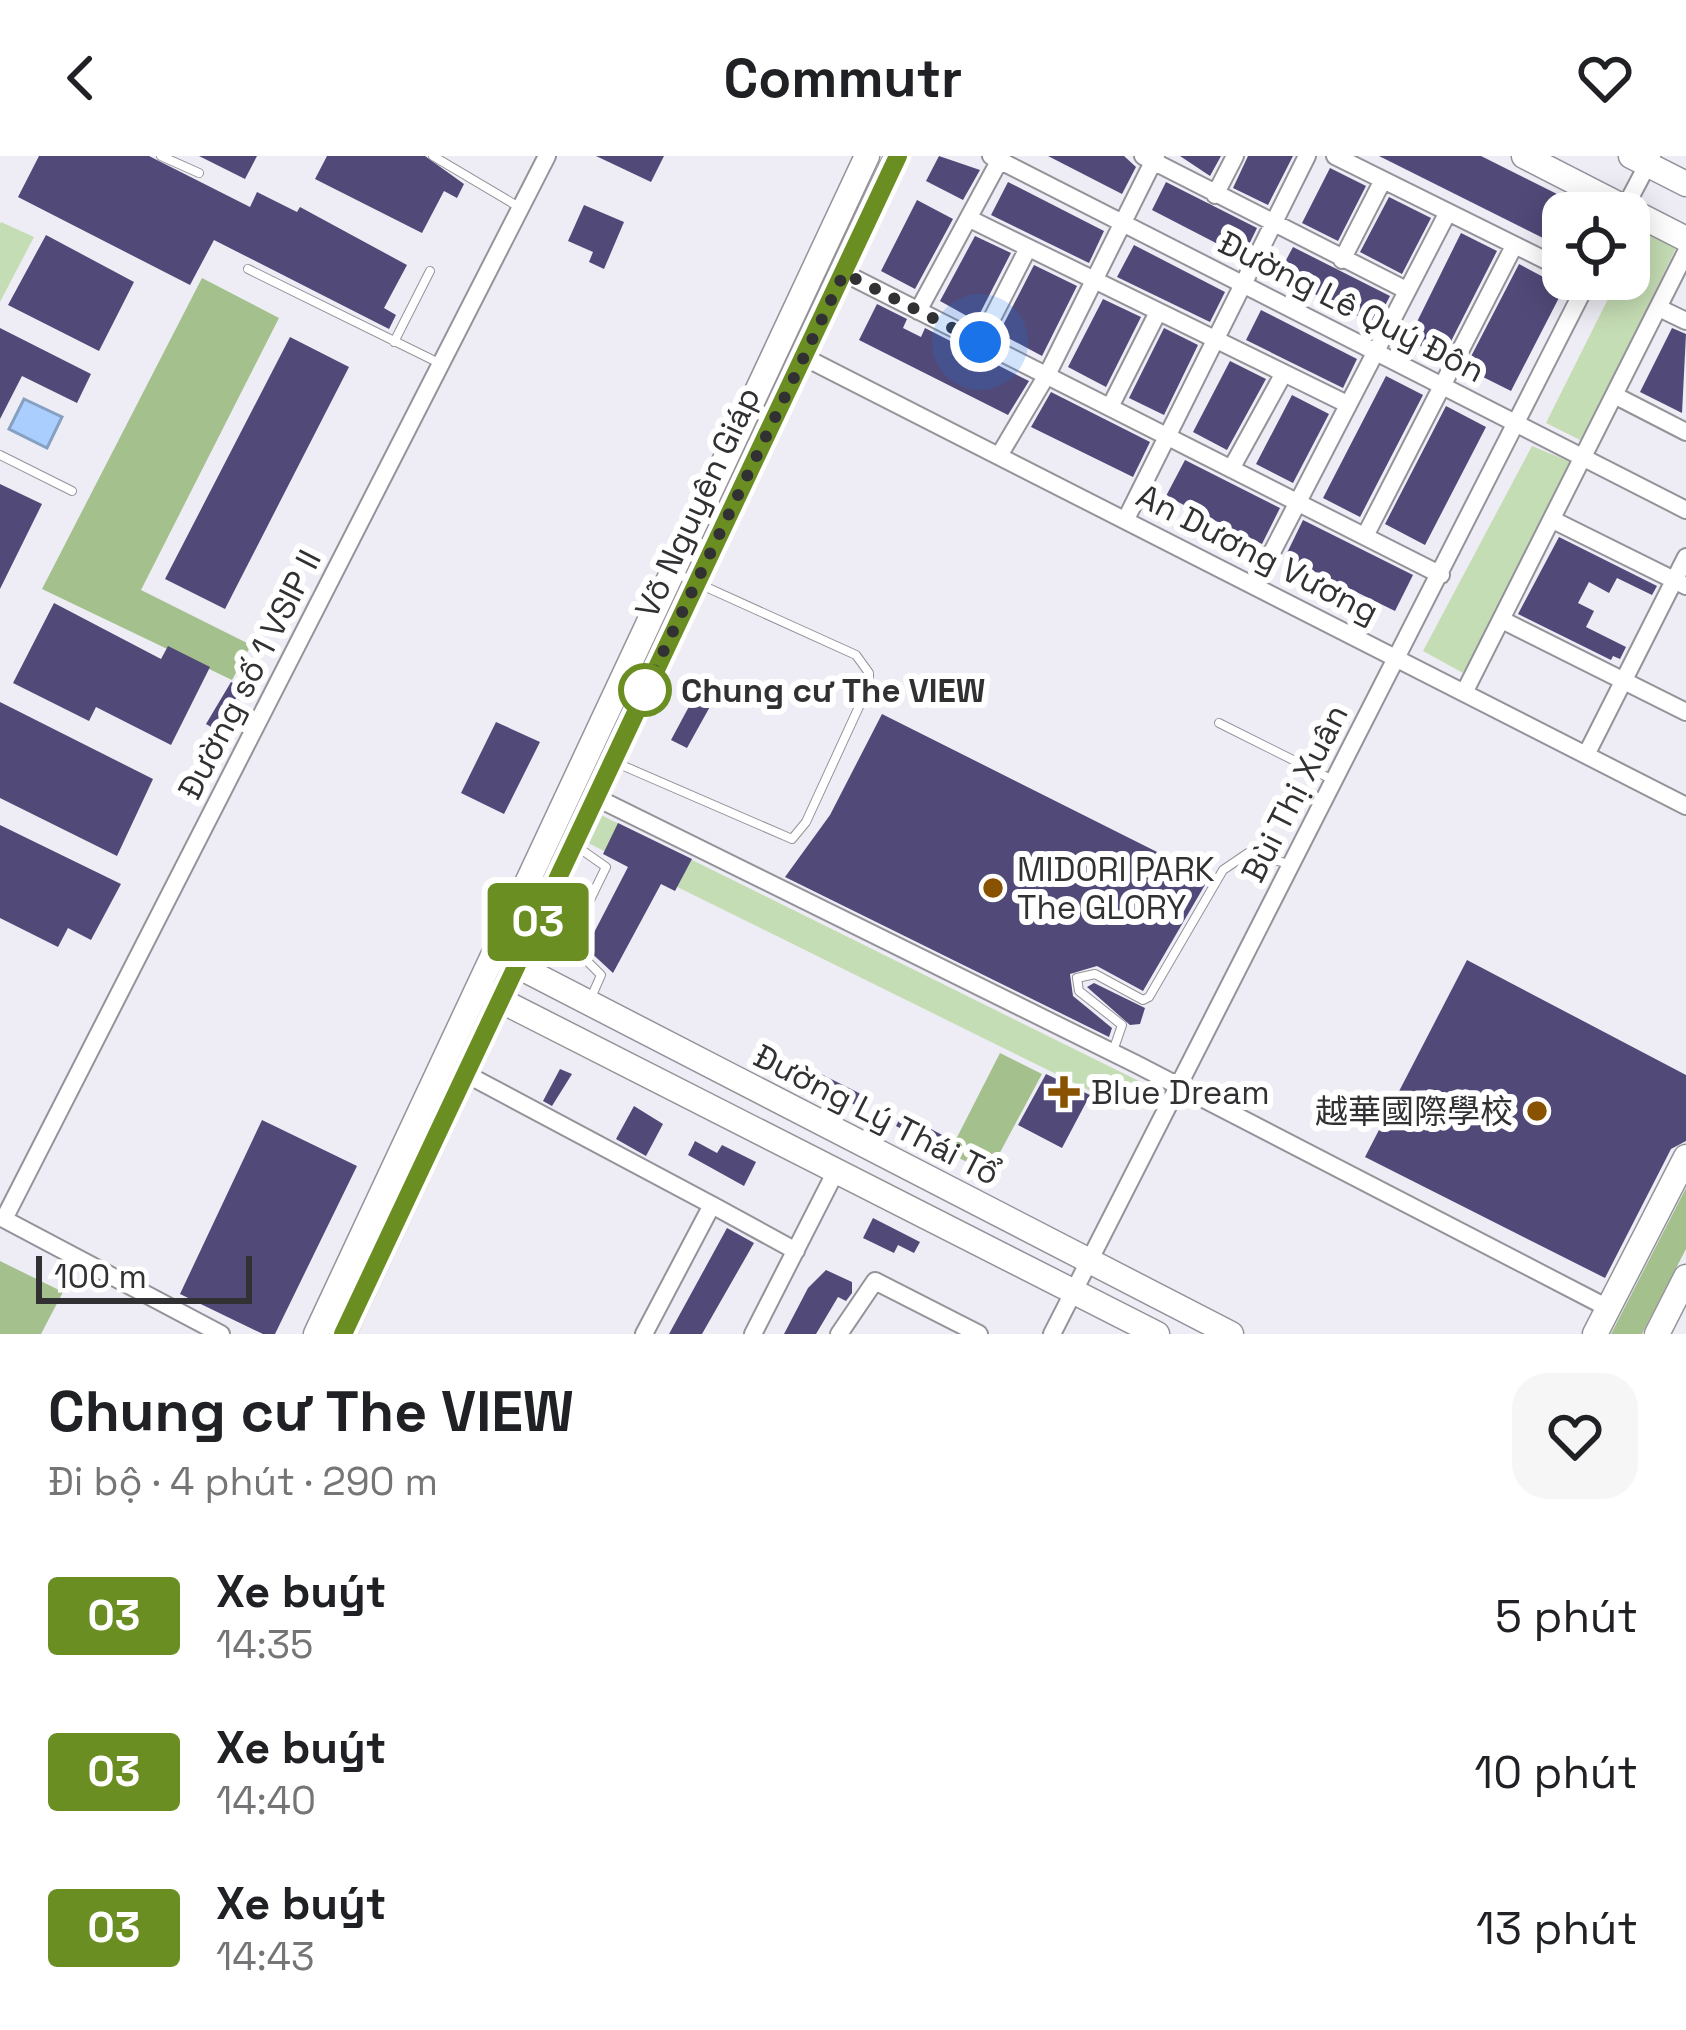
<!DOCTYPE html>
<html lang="vi">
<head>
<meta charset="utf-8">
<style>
	body { margin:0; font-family:"Space Grotesk","Noto Sans SC",sans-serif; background:#f6f6f6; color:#202124; height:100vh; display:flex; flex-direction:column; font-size:45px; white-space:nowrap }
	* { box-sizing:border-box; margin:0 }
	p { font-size:39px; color:#757577 }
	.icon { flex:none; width:66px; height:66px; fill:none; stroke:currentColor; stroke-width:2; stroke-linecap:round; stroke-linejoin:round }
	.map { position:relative; height:1178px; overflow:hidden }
	.side { display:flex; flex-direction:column; background:#fff; flex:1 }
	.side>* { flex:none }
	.badge { padding:0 24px; border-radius:9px; font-size:42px; line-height:78px }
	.controls { position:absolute; left:1542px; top:36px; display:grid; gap:24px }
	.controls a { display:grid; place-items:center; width:108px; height:108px; border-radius:24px; background:#fff; box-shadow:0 6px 30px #0003; font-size:60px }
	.scale { position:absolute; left:36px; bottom:30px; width:216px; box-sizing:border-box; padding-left:12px; border:6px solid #313134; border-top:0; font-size:33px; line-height:42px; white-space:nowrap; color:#313134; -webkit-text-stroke:9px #fff; paint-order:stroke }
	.you { position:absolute; width:60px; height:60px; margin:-30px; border:9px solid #fff; border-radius:50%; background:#1a73e8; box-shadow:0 0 0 18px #1a73e833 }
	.map>.badge { position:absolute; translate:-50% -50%; box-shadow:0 0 0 6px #fff }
	.round { display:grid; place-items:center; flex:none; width:126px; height:126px; border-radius:36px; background:#f6f6f6 }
	.summary { display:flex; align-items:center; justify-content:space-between; height:204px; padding:0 48px }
	h1 { font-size:57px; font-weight:600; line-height:90px }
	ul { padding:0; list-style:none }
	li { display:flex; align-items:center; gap:36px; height:156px; padding:0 48px }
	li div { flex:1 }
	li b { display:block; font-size:45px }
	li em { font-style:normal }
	li .badge { min-width:132px; font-weight:700; text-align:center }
	header { display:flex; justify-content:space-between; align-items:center; height:156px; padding:0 48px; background:#fff; font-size:54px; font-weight:600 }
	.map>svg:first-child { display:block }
	.green { fill:#c5ddb4 }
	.forest { fill:#a3c08d }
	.water { fill:#aacfff; stroke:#86a0c2; stroke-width:3 }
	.building { fill:#514a79 }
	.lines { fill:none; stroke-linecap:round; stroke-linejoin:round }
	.lane-casing { stroke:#94939a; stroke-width:10 }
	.street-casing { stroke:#94939a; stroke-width:20 }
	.secondary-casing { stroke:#94939a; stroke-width:27 }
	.lane { stroke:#fff; stroke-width:8 }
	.street { stroke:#fff; stroke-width:16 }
	.secondary { stroke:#fff; stroke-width:24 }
	.line-casing { stroke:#fff; stroke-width:27 }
	.line { stroke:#6b8e23; stroke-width:18 }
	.walk { stroke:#313134; stroke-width:12; stroke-dasharray:0 21.6 }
	.stop-dot { fill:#fff; stroke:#6b8e23; stroke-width:6 }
	.poi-dot { fill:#885200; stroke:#fff; stroke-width:4.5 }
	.labels { text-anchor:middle; stroke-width:12; stroke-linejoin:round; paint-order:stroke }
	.street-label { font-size:33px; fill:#313134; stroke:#fff }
	.stop-label { font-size:33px; font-weight:bold; fill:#313134; stroke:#fff; text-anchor:start }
	.poi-label { font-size:33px; fill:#313134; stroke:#fff; text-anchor:start }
</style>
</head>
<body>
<header><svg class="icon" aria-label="back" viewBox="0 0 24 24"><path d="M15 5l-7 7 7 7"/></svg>Commutr<svg class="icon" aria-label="heart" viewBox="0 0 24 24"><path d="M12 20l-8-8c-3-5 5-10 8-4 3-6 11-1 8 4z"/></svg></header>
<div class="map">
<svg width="1686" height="1178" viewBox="0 0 1686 1178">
	<rect width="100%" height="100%" fill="#eeedf5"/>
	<path class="green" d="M1,66l33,15 -34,65v-78z
		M1642,75l35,15 -95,195 -36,-18 72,-144h11v-21z
		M1532,290l41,17 -110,210 -40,-22z
		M601,659l540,267 -14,27 -539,-266z"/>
	<path class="forest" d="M202,122l77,40 -138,272 110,55 -19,35 -190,-91z
		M1000,897l42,21 -53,99 -40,-20z
		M1686,1032v61l-44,85h-31z
		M0,1105l63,31 -22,42h-41z"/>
	<path class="water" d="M24,243l38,18 -15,31 -38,-19z"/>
	<path class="building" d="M39,0h110l101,51 7,-15 40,20 3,-5 107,58 -23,43 12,7 -7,14 -175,-89 -24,45 -172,-88z
		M199,0h58l-12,23z
		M327,0h98l39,28 -7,14 -13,-7 -22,42 -107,-54z
		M596,0h68l-13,26z
		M939,0l41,14 -17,30 -37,-19z
		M1048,0h76l12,11 -14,27z
		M1180,0h41l-11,20z
		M1248,0h45l-25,49 -35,-17z
		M1379,0h102l114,57h-32v35z
		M1330,12l36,18 -28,55 -36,-18z
		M1008,26l96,49 -15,32 -98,-48z
		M1166,26l91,46 -14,29 -91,-47z
		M1389,41l42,21 -29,56 -42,-22z
		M917,44l36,19 -38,70 -34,-18z
		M584,49l40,17 -20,47 -15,-7 4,-10 -25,-11z
		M1461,77l36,18 -54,106 -35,-17z
		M46,79l88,47 -35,69 -91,-46z
		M975,80l36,17 -35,68 -36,-20z
		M1134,89l91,47 -15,30 -93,-45z
		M1293,91l97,49 -15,29 -97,-50z
		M1519,108l45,24 -53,103 -46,-23z
		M1034,109l43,21 -35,70 -43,-23z
		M1103,143l38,18 -35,70 -38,-20z
		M877,148l30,15 -4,9 18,9 4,-9 104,53 -21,34 -149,-75z
		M1261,154l96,49 -14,29 -97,-48z
		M0,172l91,46 -14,29 -55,-27 -22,43z
		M1164,172l34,17 -34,70 -35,-17z
		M1672,172l14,6 -4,79 -42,-21z
		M290,181l59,30 -124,242 -60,-30z
		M1230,205l36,18 -39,71 -34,-18z
		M1386,220l37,19 -63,122 -37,-19z
		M1051,236l99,50 -17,35 -102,-50z
		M1292,239l37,19 -36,69 -37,-19z
		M1446,250l40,21 -61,118 -40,-21z
		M1185,304l95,48 -18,36 -96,-48z
		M0,328l42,20 -42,85z
		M1303,364l110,55 -18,36 -110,-54z
		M1559,381l98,49 -5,9 -35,-17 -8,15 -20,-11 -11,21 16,8 -8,16 40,20 -6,12 -7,-3 -2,4 -93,-46z
		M54,447l107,56 7,-13 42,21 -39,78 -75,-38 -7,14 -76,-38z
		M231,526l11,5 -24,44 -12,-7z
		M700,530l17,8 -30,54 -16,-8z
		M0,546l153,77 -36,77 -117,-58z
		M882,558l327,164 -66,113 -46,-25 -27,8 3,22 39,32 -3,9 -324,-160 45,-62z
		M496,566l44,20 -36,72 -43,-21z
		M618,667l74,36 -17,32 -14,-7 -48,89 -27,-25 42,-81 -25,-13z
		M0,669l121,59 -30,56 -23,-12 -10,19 -58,-29z
		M1467,804l219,115v66l-15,8 -66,129 -240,-121z
		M1094,827l51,25 -5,16 -10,1 -43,-38z
		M793,904l72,36 -6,11 -71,-36z
		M560,913l12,5 -20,32 -9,-5z
		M1046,918l44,21 -28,53 -44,-23z
		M634,950l29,18 -17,32 -30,-17z
		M902,958l50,26 -6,11 -50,-25z
		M262,964l95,46 -82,168h-12l-83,-40z
		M695,985l22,12 5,-8 34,17 -12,24 -56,-31z
		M873,1062l47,24 -6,11 -16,-8 -4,8 -31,-15z
		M727,1072l27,15 -52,91h-33z
		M826,1114l26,12v11l-6,8 -8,-4 -22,37h-32l24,-46z"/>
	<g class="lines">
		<defs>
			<path id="lane" d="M161,0l38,17
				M433,0l86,51
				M248,113l191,94
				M394,186l36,-71
				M0,299l72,36
				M1219,567l114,57
				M619,608l173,75 14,-17 63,-137v-12l-13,-18 -181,-82
				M579,692l27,19 -37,76 32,32 -11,25
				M1113,895l9,-26 -43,-34 -2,-13 18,-4 48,26 6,-3 74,-127 25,-17 41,11"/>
			<path id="street" d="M991,0l695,354
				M1143,0l263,134
				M1335,0l228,113
				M1215,39l20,-39
				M1622,57l30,-57
				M970,63l377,185
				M1342,104l41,-80
				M844,117l597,302
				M1659,152l27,13
				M918,155l84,-155
				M980,186l48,-94
				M802,200l884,450
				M1616,240l70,36
				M1110,251l48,-95
				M1000,298l48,-81 108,-217
				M1231,313l53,-96
				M1126,363l181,-363
				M1553,364l133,66
				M1365,380l149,-290
				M1255,429l193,-373
				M1502,464l184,92
				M1464,537l222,-441
				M1586,599l100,-198
				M595,641l541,267 472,244
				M466,918l246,131 -68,129
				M712,1049l84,46
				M0,1061l221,117
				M4,1063l543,-1063
				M753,1178l83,-163
				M839,1178l36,-53 104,53
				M1052,1178l537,-1055"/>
			<path id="secondary" d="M1524,0l162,83
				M1631,0l55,28
				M508,805l723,373
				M486,837l671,341
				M316,1178l551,-1178
				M343,1178l554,-1178
				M1595,1178l91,-177
				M1657,1178l29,-57"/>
		</defs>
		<use href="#lane" class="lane-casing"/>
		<use href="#street" class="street-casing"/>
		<use href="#secondary" class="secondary-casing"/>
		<use href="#lane" class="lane"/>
		<use href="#street" class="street"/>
		<use href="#secondary" class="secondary"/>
	</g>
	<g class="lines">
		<defs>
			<path id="line" d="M343,1178l555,-1178"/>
		</defs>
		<use href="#line" class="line-casing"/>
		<use href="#line" class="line"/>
		<path class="walk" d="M645,534l199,-417 136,69"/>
	</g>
	<circle class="stop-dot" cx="645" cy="534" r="24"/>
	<g class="poi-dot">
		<circle cx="993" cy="732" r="12"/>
		<path d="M1058 918h12v12h12v12h-12v12h-12v-12h-12v-12h12z"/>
		<circle cx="1537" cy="955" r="12"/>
	</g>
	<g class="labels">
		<g class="street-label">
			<text transform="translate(1352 150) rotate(27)" y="12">Đường Lê Quý Đôn</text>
			<text transform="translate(697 346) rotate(-65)" y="12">Võ Nguyên Giáp</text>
			<text transform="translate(1258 397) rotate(27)" y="12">An Dương Vương</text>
			<text transform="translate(249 518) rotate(-63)" y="12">Đường số 1 VSIP II</text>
			<text transform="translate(1294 637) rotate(-63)" y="12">Bùi Thị Xuân</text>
			<text transform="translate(877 958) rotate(27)" y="12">Đường Lý Thái Tổ</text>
		</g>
		<g class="stop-label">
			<text x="681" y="546">Chung cư The VIEW</text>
		</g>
		<g class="poi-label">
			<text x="1017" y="725">MIDORI PARK<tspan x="1017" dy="38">The GLORY</tspan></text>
			<text x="1091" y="948">Blue Dream</text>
			<text x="1513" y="967" text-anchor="end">越華國際學校</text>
		</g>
	</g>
</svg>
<div class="controls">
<a><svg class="icon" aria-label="locate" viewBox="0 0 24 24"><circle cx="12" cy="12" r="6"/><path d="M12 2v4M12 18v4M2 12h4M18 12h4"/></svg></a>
</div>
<div class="scale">100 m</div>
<div class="you" style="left:980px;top:186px"></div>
<b class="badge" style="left:538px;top:766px;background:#6b8e23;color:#fff">03</b>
</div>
<section class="side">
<div class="summary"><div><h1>Chung cư The VIEW</h1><p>Đi bộ · 4 phút · 290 m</p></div><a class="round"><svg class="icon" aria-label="heart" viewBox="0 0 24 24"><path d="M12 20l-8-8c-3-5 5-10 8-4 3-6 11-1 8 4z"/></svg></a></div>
<ul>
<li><span class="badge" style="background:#6b8e23;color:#fff">03</span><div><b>Xe buýt</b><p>14:35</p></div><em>5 phút</em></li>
<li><span class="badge" style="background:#6b8e23;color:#fff">03</span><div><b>Xe buýt</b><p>14:40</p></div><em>10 phút</em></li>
<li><span class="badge" style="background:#6b8e23;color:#fff">03</span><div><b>Xe buýt</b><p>14:43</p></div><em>13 phút</em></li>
</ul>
</section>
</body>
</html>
